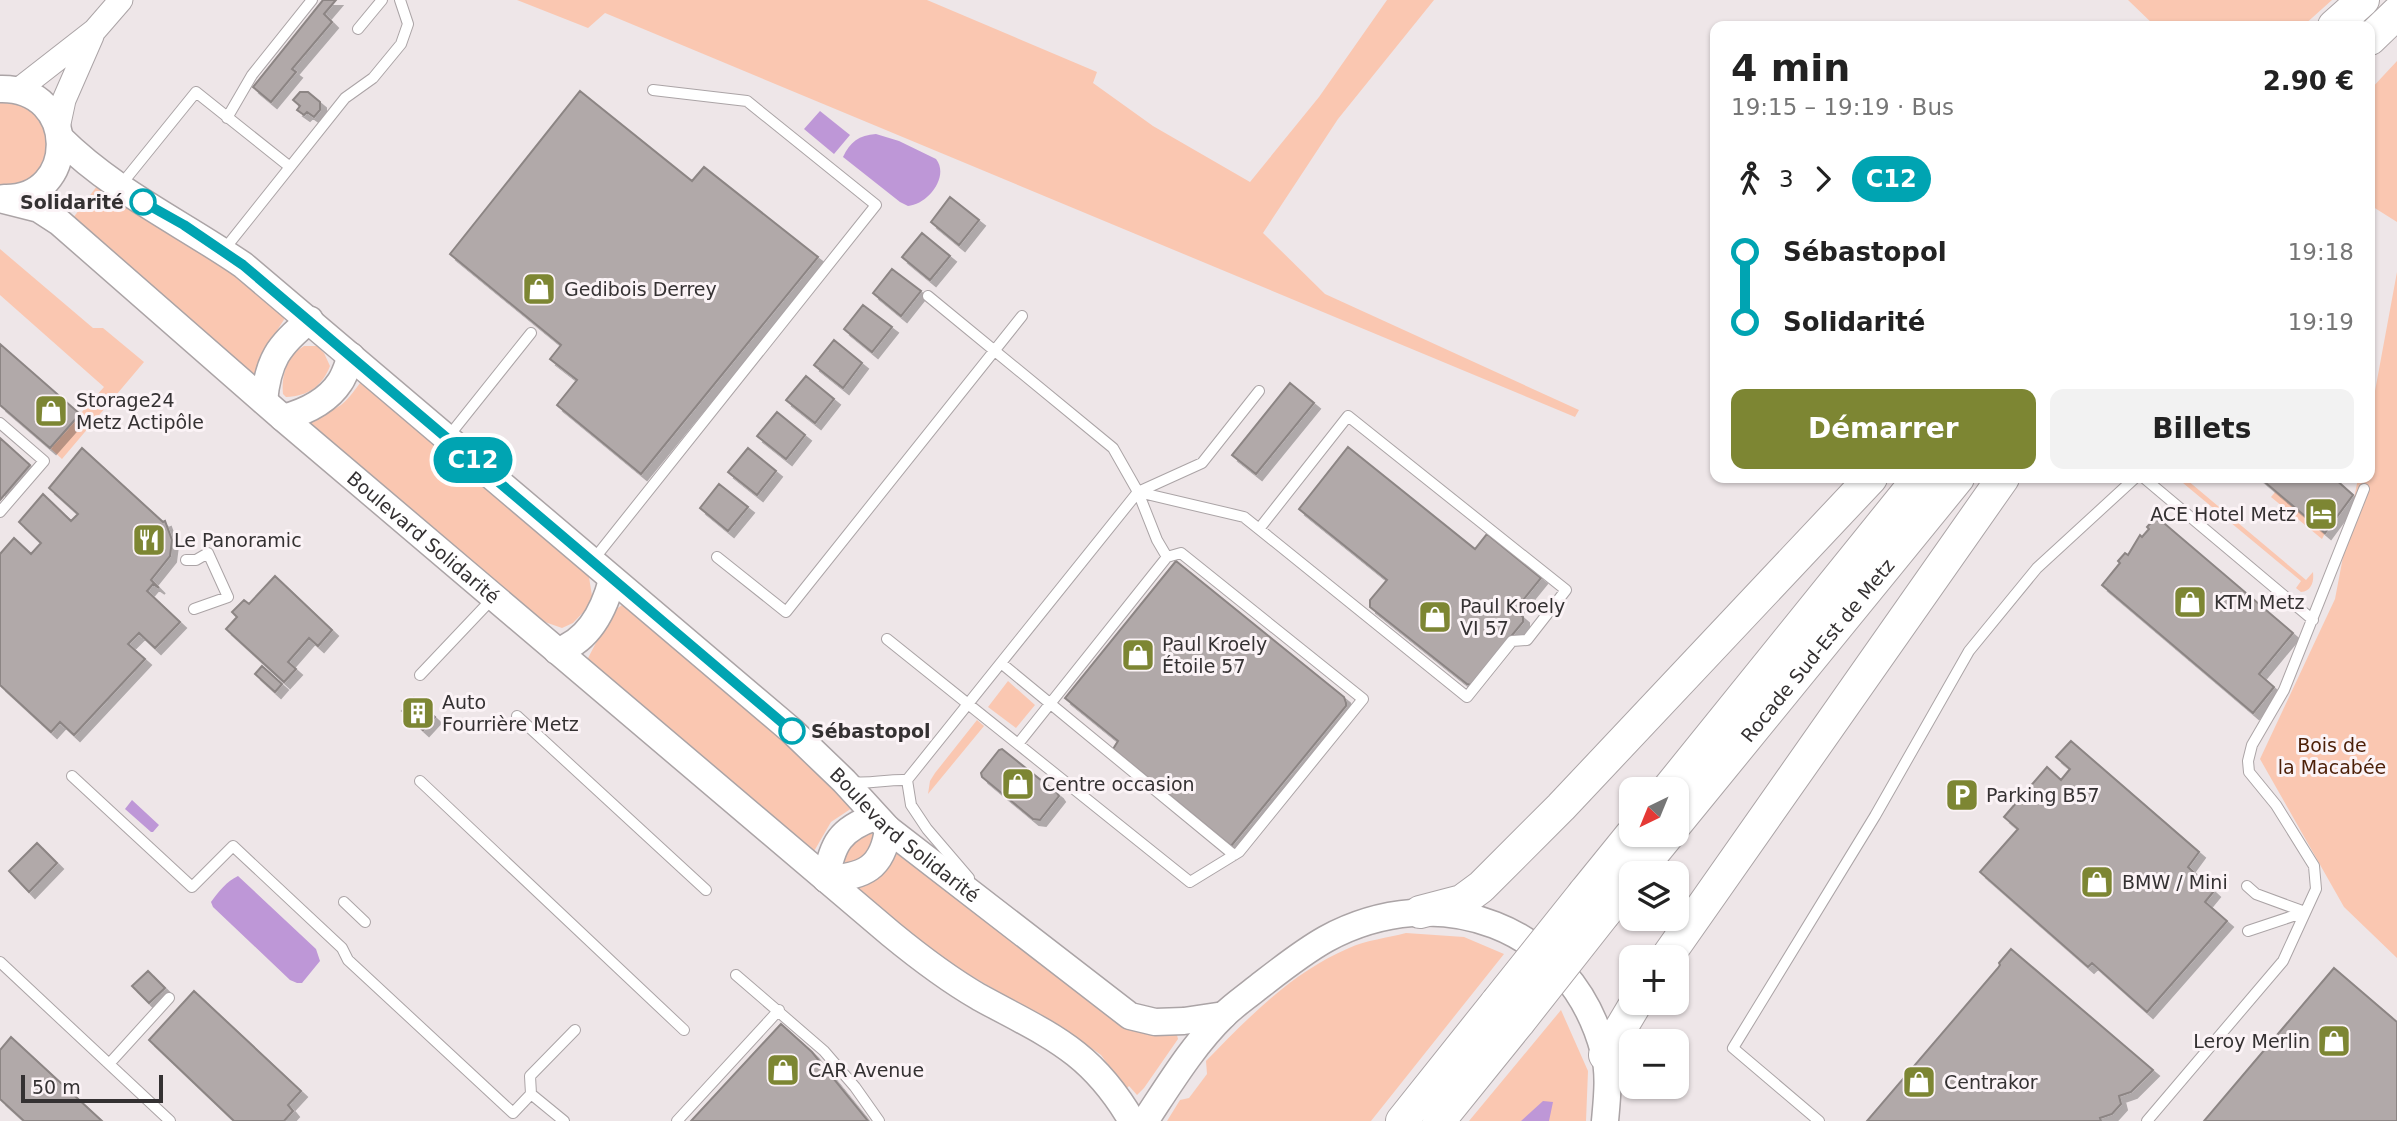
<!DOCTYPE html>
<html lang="fr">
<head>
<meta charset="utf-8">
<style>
	body { margin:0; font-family:"DejaVu Sans",sans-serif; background:#f2f2f2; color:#222; height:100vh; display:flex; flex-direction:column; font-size:26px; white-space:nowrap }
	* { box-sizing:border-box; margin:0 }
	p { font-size:23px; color:#767676 }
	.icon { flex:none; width:38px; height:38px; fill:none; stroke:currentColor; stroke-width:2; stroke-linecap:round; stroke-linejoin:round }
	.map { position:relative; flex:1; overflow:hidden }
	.panel { position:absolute; left:1710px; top:21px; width:665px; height:462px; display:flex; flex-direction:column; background:#fff; border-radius:14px; box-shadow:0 2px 5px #0004 }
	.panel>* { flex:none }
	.badge { padding:0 14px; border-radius:23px; font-size:24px; line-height:46px }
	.needle { width:46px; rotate:223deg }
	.fabs { position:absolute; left:1619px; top:777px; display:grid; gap:14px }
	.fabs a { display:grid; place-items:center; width:70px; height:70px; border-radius:14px; background:#fff; box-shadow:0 2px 5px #0004; font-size:35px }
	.scale { position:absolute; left:21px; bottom:18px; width:142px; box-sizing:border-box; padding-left:7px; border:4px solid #343132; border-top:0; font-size:19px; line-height:24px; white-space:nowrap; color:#343132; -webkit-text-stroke:5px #fbf3f6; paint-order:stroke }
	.map>.badge { position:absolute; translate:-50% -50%; box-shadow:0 0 0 4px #fff }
	.legs { display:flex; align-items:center; gap:10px; height:77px; padding:0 21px; font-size:23px }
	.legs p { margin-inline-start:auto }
	.head { display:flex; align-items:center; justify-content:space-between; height:119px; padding:0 21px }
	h1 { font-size:38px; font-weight:700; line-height:52px }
	.cta { display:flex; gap:14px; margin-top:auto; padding:14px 21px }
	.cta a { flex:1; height:80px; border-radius:14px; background:#7d8633; color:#fff; font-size:28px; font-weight:700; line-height:80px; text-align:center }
	.cta a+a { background:#f2f2f2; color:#222 }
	ul { padding:0 21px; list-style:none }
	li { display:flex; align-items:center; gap:24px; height:70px; font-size:26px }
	li i { display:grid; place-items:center; width:10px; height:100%; margin:0 9px; background:currentColor }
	li i::after { content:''; width:18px; height:18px; margin:-9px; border:5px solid; border-radius:50%; background:#fff }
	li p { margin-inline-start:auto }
	li:first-child i { background:linear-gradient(#0000 50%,currentColor 0) }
	li:last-child i { background:linear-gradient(currentColor 50%,#0000 0) }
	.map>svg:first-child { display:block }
	.green { fill:#fac7b1 }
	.water { fill:#be97d7 }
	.building { fill:#b1a9a9; stroke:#8c8584; stroke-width:2; filter:url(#shadow) }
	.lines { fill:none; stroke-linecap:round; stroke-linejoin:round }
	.service-casing { stroke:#aba4a6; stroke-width:12 }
	.tertiary-casing { stroke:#aba4a6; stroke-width:25 }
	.secondary-casing { stroke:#aba4a6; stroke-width:29 }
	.trunk-casing { stroke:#aba4a6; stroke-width:34 }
	.service { stroke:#fff; stroke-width:10 }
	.tertiary { stroke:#fff; stroke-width:23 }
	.secondary { stroke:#fff; stroke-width:26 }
	.trunk { stroke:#fff; stroke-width:32 }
	.trunk-bridge-casing { stroke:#aba4a6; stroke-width:34; stroke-linecap:butt }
	.trunk-bridge { stroke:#fff; stroke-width:32 }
	.line-1-casing { stroke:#fff; stroke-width:16 }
	.line-1 { stroke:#00a4b2; stroke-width:10 }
	.stop-1-dot { fill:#fff; stroke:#00a4b2; stroke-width:3.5 }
	.labels { text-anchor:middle; stroke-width:6; stroke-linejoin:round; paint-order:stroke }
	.stop-label { font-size:19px; font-weight:bold; fill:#343132; stroke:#fbf3f6; text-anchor:end }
	.poi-label { font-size:19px; fill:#343132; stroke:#fbf3f6; text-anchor:start }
	.street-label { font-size:19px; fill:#343132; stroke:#fbf3f6 }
	.park-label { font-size:19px; fill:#4c1f07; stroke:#fbf3f6 }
</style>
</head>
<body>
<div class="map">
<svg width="2397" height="1121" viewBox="0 0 2397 1121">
	<defs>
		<filter id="shadow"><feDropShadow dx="6" dy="6" stdDeviation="0" flood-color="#0004"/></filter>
	</defs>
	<rect width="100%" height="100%" fill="#eee6e8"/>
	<path class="green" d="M517,0h410l170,72 -4,11 60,43 97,56 69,-85 68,-97h47l-96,119 -75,114 62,61 254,116 -4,7 -970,-404 -17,15z
		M2128,0h204l-29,26h-148z
		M2397,61v161l-27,-17v-115z
		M0,103c65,-4 59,90 0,82z
		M97,186l41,29 41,22 60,40 48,38 -22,34 -10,29 -182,-160z
		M0,249l93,79h10l41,34 -82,97 -12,-11 54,-61 -104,-92z
		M2397,272v686l-53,-51 -84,-148 75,-160 23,-121h12v-60z
		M304,346h13l7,7 6,13c-8,20 -21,30 -44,31l-3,-3c-2,-19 4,-38 21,-48z
		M363,379l225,192 5,31 -20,21 -11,5 -23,-8 -228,-192v-7c9,-8 20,-9 30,-16 9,-7 15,-17 22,-26z
		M2177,478h11l-1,2 119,100 7,-8c1,9 -1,19 -12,20l-5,-4 5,-7z
		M2276,491l49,42 -3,6 -51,-42z
		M625,603l183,156 47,47 -24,16 -18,31 -226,-193 25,-48z
		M1008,681l27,24 -19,23 -28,-21z
		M977,720l7,6 -56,68 2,-13 5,-8z
		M867,834h9l-2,21 -30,12c2,-18 7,-24 23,-33z
		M899,848l277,183 2,8 -34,49 -7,7 -8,-9 -3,3 -25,-34 -28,-20 -139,-81 -79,-66 28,-18z
		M1406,933l58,4 40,17 -133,167h-204l13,-21 9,-2 18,-24 -1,-13c42,-43 86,-89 143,-113 17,-8 39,-10 57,-15z
		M1561,1010l27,61 -2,50h-117z"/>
	<path class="water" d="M820,111l30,24 -16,19 -30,-25z
		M876,134l23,7 37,18c14,18 -9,46 -28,47l-8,-4 -57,-45c7,-15 16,-22 33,-23z
		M132,800l27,25 -6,7h-2l-26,-23z
		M238,876l78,73 4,12 -18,22h-5l-7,-3 -77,-73 -2,-5c7,-10 16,-21 27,-26z
		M1543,1101l10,1 -4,19h-28z"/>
	<path class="building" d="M323,0h13l-12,14 8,8 -40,47 4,3 -25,30 -18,-15z
		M580,91l112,90 12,-14 114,90 -177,217 -84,-69 20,-25 -27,-21 11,-14 -111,-91z
		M300,92h8l12,10v8l-6,7 -7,-5 -3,3 -7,-5 3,-4 -7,-6z
		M950,197l29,23 -20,25 -28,-23z
		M922,233l28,23 -20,24 -28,-23z
		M892,269l29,22 -20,25 -28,-23z
		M863,305l29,22 -20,25 -28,-23z
		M834,340l28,23 -19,25 -29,-23z
		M0,344l80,70 -30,34 -50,-43z
		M806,376l28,23 -19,24 -29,-23z
		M1290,383l24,20 -58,71 -24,-19z
		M777,412l28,23 -19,24 -29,-23z
		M0,438l30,27 -30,35z
		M1348,447l127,102 12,-15 54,44 -26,32 8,7v5l-52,63 -4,-1 -97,-77v-7l17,-20 -88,-71z
		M82,448l81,74 2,-1 7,19 -2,16 -19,24 8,8 -6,-4 -6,7 33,31 -25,26 -16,-15 -11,11 17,15 -71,76 -14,-13 -9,10 -51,-47v-131l14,-16 17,16 10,-11 -22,-21 24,-28 28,27 7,-7 -29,-26z
		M748,448l28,23 -19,24 -29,-23z
		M2260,478h74l19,17 -28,38z
		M719,484l29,23 -20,24 -28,-23z
		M2155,518l2,2 1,-2 135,115 -34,41 15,13 -21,26 -151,-128 18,-22 -2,-2 7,-8 3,2 12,-20 2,2 7,-8 -2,-2z
		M1176,561l168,136 2,6v3l-115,140 -118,-97 5,-8 -53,-43z
		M275,576l57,54 -14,16 -9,-8 -21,24 8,7 -12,13 -58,-53 11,-12 -5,-5 12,-12 5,4z
		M262,666l20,18 -7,8 -20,-18z
		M414,698l21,19 -12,13 -21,-19z
		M2071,741l128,111 -11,15 26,24 -9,11 22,19 -80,91 -55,-49 -4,4 -108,-95 38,-43 -14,-12 43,-50 14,13 9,-11 -14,-12z
		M1002,749l55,44 2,3 -19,24 -7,-1 -51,-42 -1,-4 18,-23z
		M37,843l20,20 -28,29 -20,-21z
		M2011,949l142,121 -22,22 -12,4 2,8 -9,10 -12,4 1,3h-234l131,-153 2,-3 -1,-2z
		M2334,968l63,54v99h-193z
		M148,971l17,17 -16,15 -17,-17z
		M194,991l107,100 -13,14 5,6 -9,10h-50l-85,-81z
		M781,1024l31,28 56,69h-177z
		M11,1037l91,84h-78l-24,-22v-49z"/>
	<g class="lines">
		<defs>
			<path id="service" d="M358,29l24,-29
				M227,118l25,-43 60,-75
				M120,186l76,-94 94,75
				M223,251l122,-153 28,-20 28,-34 7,-20 -8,-24
				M928,296l185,152 25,44 19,48 10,17
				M0,423l44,38 -44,51
				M448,437l83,-104
				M2144,478l169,142
				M1138,492l106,25 15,12 208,168 45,-56 15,-1 39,-50 -218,-174 -89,113
				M717,557l69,55 236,-296
				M594,559l282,-354 -129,-104 -94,-11
				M186,560h10l12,-7 20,44 -34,12
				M887,639l303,243 49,-30 124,-153 -182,-146 -14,4 -149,187
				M1001,663l233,192
				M420,675l72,-76
				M517,716l189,174
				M72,776l120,111 41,-41 109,102 6,12 165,153 18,-19 -1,-18 45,-46
				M420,781l264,249
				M852,782c19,2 36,-3 55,-2
				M969,878l-42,-49 -16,-24 -4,-25 231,-288 64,-29 57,-72
				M2247,886l9,8 49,18
				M344,902l21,20
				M2248,931l57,-19
				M0,962l170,159
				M736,975l88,76 31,36 24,34
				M109,1064l60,-66
				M531,1094l33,27
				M677,1121l102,-111
				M1819,1121l-86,-73 142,-232 94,-165 68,-83 98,-90
				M2147,1121l136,-160 33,-72 -2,-23 -38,-61 -27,-33 -1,-11 4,-16 32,-55 80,-201"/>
			<path id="tertiary" d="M18,90l77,-60 26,-30
				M58,128l6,-28 28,-64"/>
			<g id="secondary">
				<path d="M0,89c79,-2 79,111 4,109"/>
				<path id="s1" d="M60,138c53,53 122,85 183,127l549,466 52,50 44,48 242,187 25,6 29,-1 40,-6"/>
				<path id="s2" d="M0,199l39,10 20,13 224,196 608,516c28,23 57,45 88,63 69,38 111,52 153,124"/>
				<path d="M264,401c4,-40 14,-56 46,-81"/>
				<path d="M283,418c22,-6 44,-16 57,-36 5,-7 8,-18 11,-26"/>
				<path d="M557,651c32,-10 47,-41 55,-71"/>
				<path d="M826,879c38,-2 57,-11 62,-50"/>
				<path d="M826,879c6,-35 14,-50 49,-62"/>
				<path d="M1145,1121c24,-36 48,-76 79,-106 10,-10 22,-18 33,-27 22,-17 44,-35 69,-49 112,-61 245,-14 278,113 6,21 3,47 1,69"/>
			</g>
			<g id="trunk">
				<path d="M2334,26l29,-26"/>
				<path d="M2370,39l27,-26"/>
				<path d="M1668,789l251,-311"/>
				<path id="s3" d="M1676,824l282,-346"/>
				<path d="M1637,873l31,-38"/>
				<path d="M1584,893l47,-58"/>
				<path d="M1420,912l42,-11 19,-14 80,-80 310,-329"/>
				<path d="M1604,914l27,-33"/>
				<path d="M1667,957l336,-479"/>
				<path d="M1605,1055l31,-52"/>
				<path d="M1402,1121l95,-119"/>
				<path d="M1439,1121l80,-99"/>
			</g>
		</defs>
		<use href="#service" class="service-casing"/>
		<use href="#tertiary" class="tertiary-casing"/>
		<use href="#secondary" class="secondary-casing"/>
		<use href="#trunk" class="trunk-casing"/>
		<use href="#service" class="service"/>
		<use href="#tertiary" class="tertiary"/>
		<use href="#secondary" class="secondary"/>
		<use href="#trunk" class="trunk"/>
		<defs>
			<path id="trunk-bridge" d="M1497,1002l87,-109
				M1519,1022l85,-108"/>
		</defs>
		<use href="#trunk-bridge" class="trunk-bridge-casing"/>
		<use href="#trunk-bridge" class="trunk-bridge"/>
	</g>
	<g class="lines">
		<defs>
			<path id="line-1" d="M143,202l41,23 59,40 549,466"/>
		</defs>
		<use href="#line-1" class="line-1-casing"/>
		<use href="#line-1" class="line-1"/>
	</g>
	<defs>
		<symbol id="shop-square" viewBox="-11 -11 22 22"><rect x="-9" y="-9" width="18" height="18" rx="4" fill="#7d8633" stroke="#fbf3f6"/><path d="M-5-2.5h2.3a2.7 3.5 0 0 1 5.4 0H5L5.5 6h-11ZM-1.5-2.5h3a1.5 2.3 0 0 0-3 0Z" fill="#fff"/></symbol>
		<symbol id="hotel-square" viewBox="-11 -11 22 22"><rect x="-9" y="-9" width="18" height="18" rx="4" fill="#7d8633" stroke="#fbf3f6"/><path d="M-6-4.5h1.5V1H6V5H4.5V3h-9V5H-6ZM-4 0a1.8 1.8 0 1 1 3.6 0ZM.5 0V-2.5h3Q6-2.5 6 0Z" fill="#fff"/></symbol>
		<symbol id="restaurant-square" viewBox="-11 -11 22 22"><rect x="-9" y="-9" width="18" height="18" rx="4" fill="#7d8633" stroke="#fbf3f6"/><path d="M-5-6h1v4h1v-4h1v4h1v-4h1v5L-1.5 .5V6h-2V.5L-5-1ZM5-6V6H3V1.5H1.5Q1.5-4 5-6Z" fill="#fff"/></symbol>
		<symbol id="building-square" viewBox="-11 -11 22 22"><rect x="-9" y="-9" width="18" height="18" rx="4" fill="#7d8633" stroke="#fbf3f6"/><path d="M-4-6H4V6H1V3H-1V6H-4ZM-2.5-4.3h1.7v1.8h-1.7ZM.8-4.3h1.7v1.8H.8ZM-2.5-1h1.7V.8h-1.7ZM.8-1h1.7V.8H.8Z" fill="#fff"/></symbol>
		<symbol id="parking-square" viewBox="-11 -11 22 22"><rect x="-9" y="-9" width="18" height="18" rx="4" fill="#7d8633" stroke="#fbf3f6"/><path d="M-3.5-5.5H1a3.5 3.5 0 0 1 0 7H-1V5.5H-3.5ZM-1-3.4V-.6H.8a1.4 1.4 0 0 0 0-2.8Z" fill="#fff"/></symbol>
	</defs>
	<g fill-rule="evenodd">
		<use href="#shop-square" x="520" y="270" width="38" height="38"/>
		<use href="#shop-square" x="32" y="392" width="38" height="38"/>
		<use href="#hotel-square" x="2302" y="495" width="38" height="38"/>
		<use href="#restaurant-square" x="130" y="521" width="38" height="38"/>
		<use href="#shop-square" x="2171" y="583" width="38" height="38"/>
		<use href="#shop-square" x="1416" y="598" width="38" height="38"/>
		<use href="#shop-square" x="1119" y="636" width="38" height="38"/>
		<use href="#building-square" x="399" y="694" width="38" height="38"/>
		<use href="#shop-square" x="999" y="765" width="38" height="38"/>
		<use href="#parking-square" x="1943" y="776" width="38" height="38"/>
		<use href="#shop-square" x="2078" y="863" width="38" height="38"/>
		<use href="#shop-square" x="2315" y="1022" width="38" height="38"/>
		<use href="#shop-square" x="764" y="1051" width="38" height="38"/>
		<use href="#shop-square" x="1900" y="1063" width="38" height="38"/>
	</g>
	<g class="stop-1-dot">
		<circle cx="143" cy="202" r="12"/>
		<circle cx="792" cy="731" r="12"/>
	</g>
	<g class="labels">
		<g class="stop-label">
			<text x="124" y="209">Solidarité</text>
			<text x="811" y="738" text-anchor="start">Sébastopol</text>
		</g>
		<g class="poi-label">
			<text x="564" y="296">Gedibois Derrey</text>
			<text x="76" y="407">Storage24<tspan x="76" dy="22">Metz Actipôle</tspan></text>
			<text x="2296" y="521" text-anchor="end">ACE Hotel Metz</text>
			<text x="174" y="547">Le Panoramic</text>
			<text x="2214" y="609">KTM Metz</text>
			<text x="1460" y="613">Paul Kroely<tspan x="1460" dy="22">VI 57</tspan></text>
			<text x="1162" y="651">Paul Kroely<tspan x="1162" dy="22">Étoile 57</tspan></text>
			<text x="442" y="709">Auto<tspan x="442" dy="22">Fourrière Metz</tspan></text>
			<text x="1042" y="791">Centre occasion</text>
			<text x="1986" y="802">Parking B57</text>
			<text x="2122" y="889">BMW / Mini</text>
			<text x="2310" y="1048" text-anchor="end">Leroy Merlin</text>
			<text x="808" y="1077">CAR Avenue</text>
			<text x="1944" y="1089">Centrakor</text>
		</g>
		<g class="street-label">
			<text dy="7" stroke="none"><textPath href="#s2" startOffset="546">Boulevard Solidarité</textPath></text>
			<text dy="7" stroke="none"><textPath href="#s3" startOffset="224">Rocade Sud-Est de Metz</textPath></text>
			<text dy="7" stroke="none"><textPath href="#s1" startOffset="1097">Boulevard Solidarité</textPath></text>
		</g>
		<g class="park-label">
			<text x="2332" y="752">Bois de<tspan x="2332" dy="22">la Macabée</tspan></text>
		</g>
	</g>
</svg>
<div class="fabs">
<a><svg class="needle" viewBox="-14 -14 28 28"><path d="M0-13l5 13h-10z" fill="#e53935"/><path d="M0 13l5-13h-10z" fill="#767676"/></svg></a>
<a><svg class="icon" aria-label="layers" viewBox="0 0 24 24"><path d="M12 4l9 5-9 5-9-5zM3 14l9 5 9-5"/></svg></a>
<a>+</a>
<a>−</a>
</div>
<div class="scale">50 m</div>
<b class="badge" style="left:473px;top:460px;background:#00a4b2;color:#fff">C12</b>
<section class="panel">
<div class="head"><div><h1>4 min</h1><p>19:15 – 19:19 · Bus</p></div><b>2.90 €</b></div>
<div class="legs"><svg class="icon" aria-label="walk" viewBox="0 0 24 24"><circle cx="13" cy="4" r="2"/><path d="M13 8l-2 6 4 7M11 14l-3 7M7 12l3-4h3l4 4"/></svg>3<svg class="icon" aria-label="forward" viewBox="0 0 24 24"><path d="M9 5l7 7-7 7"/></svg><b class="badge" style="background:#00a4b2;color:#fff">C12</b></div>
<ul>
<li><i style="color:#00a4b2"></i><b>Sébastopol</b><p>19:18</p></li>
<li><i style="color:#00a4b2"></i><b>Solidarité</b><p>19:19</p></li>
</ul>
<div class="cta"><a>Démarrer</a><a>Billets</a></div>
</section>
</div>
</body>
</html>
